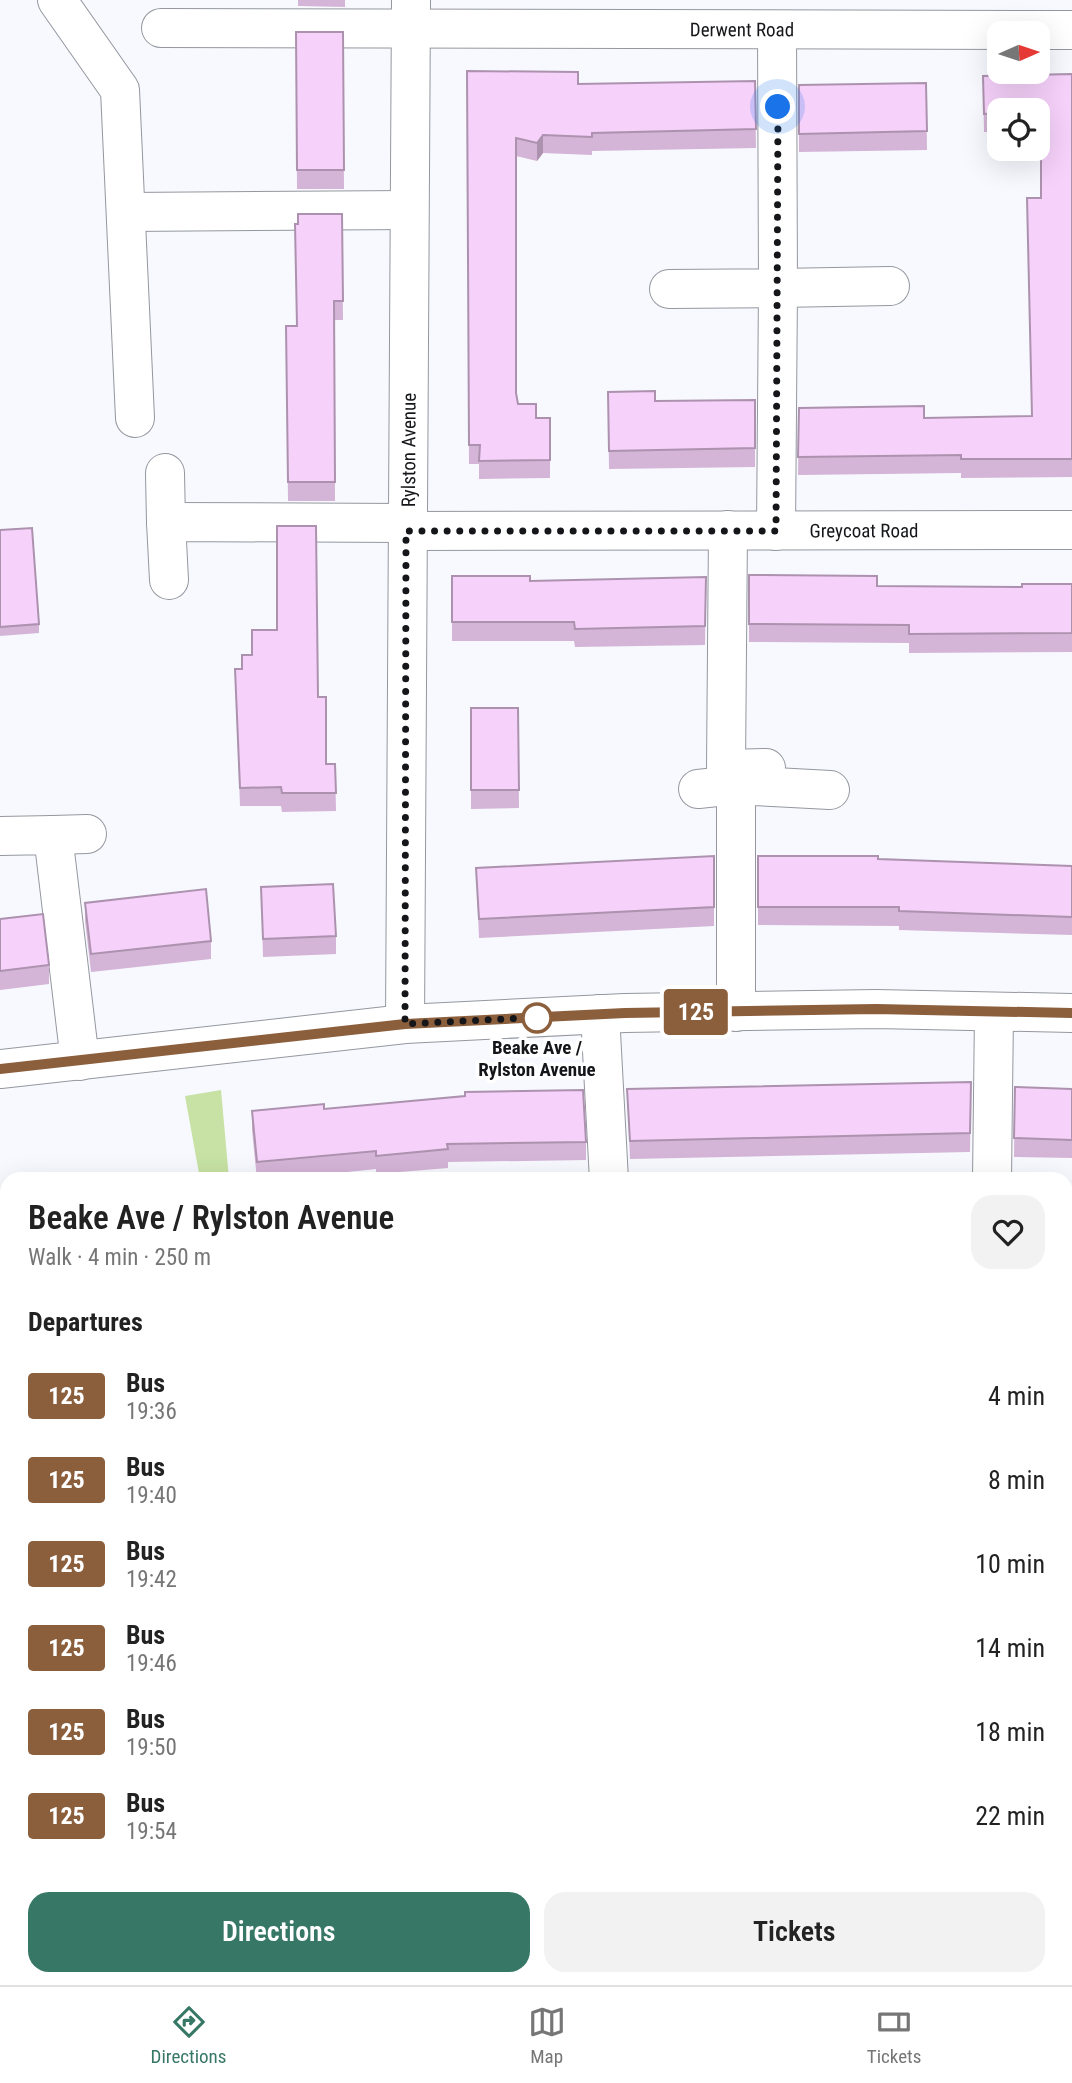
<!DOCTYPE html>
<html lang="en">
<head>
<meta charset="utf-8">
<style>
	body { margin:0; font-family:"Roboto Condensed",sans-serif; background:#f2f2f2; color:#222; height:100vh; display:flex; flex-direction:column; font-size:26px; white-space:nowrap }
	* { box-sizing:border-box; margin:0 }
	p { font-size:23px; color:#767676 }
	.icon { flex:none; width:38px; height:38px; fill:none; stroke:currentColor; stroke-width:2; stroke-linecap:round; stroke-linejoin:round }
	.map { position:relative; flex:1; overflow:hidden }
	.sheet { position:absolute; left:0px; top:1172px; width:1073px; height:814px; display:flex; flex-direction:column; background:#fff; border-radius:21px 21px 0 0; box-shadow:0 7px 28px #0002 }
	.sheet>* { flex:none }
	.badge { padding:0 14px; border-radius:5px; font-size:24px; line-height:46px }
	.needle { width:46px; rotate:87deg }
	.tools { position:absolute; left:987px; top:21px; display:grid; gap:14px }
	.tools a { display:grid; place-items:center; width:63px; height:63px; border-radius:14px; background:#fff; box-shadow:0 7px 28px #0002; font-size:35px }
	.you { position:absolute; width:35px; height:35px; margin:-18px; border:5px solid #fff; border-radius:50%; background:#1a73e8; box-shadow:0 0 0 10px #1a73e833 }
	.map>.badge { position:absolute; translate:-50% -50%; box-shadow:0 0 0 4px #fff }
	h2 { padding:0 28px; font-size:26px; line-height:63px }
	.round { display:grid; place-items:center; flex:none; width:74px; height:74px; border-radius:21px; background:#f2f2f2 }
	.head { display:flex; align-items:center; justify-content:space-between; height:119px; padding:0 28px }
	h1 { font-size:33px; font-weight:600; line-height:52px }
	.primary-button { display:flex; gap:14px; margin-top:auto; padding:14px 28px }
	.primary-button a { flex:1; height:80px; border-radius:21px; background:#377766; color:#fff; font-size:28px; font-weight:600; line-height:80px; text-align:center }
	.primary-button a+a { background:#f2f2f2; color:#222 }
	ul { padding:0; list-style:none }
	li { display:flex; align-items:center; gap:21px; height:84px; padding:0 28px }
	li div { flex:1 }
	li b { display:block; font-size:26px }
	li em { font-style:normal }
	li .badge { min-width:77px; font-weight:700; text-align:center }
	.dock { display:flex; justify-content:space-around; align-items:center; height:98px; border-top:2px solid #e0e0e0; background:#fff; font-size:19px; color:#767676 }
	.dock a { display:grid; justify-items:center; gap:4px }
	.dock .on { color:#377766 }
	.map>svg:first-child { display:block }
	.green { fill:#c7e2a4 }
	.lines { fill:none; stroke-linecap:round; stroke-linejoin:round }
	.minor-casing { stroke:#94979f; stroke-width:40 }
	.minor { stroke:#fff; stroke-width:38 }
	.wall { fill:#d4b4d7 }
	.shaded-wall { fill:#ac92af }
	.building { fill:#f6d1fa; stroke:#ac92af; stroke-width:2 }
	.line-casing { stroke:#fff; stroke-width:16 }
	.line { stroke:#8b5e3c; stroke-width:10 }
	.walk { stroke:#151619; stroke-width:7; stroke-dasharray:0 12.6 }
	.stop-dot { fill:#fff; stroke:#8b5e3c; stroke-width:3.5 }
	.labels { text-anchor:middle; stroke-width:7; stroke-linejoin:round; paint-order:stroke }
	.street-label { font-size:19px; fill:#151619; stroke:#fff }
	.stop-label { font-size:19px; font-weight:bold; fill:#151619; stroke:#fff }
</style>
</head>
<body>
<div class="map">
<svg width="1072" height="1985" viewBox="0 0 1072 1985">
	<rect width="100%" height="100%" fill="#f7f9fe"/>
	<path class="green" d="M221,1090l8,89h-29l-15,-83z
		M315,1979h219v6h-219z"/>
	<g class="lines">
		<defs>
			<g id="minor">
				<path d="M57,0l63,90 15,328"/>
				<path id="s1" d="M161,28l911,2"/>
				<path d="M126,212l283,-2"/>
				<path d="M669,289l109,-1 -1,-258"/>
				<path d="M165,473l1,49"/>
				<path d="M728,530l-2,239 40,-1"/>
				<path id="s2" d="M406,531l666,-1"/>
				<path d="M776,531l2,-243 112,-2"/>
				<path d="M169,580l-3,-58 240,1"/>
				<path d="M698,789l38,-4"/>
				<path d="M53,835l34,-1"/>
				<path d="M0,836l53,-1 27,226"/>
				<path d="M736,1012v-227l94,5"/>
				<path d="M600,1014l9,166"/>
				<path id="s3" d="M405,1024l6,-1024"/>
				<path d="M0,1069l405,-45 220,-11 251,-4 196,4"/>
				<path d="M992,1180l2,-168"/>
				<path d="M0,1505l7,-1"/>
				<path d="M1066,1562h6"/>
				<path d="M1070,1640l2,-22"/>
				<path d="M0,1827l7,-1"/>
				<path d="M1066,1920h6"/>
				<path d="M779,1985v-6"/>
			</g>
		</defs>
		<use href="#minor" class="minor-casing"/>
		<use href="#minor" class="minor"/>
	</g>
	<path class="wall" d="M298,0h47v7l-47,-1z
		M296,32h47l1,157h-47z
		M467,71l111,13 177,-3 1,67 -164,3v4l-49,-2 -6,8 -21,-5v237l2,11 18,14h14v60l-71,1v-15h-10z
		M1072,74v403l-111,1v-5l-163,2 1,-67 125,10 108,-2 9,-218v-47h-12v-2h9v-39h-39v22h-15l-1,-56z
		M926,83l1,67 -128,2v-67z
		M342,214l1,106h-9l1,181h-47l-2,-175h10z
		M608,392l47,9 100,-1v67l-146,2z
		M0,530l39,94v9l-39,3z
		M749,575l128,11 145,1 50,-3v68l-163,1v-10l-160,-1z
		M452,576l78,5 176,-4 -1,68 -130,2 -1,-6h-122z
		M235,669l83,28 8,67h9l1,47 -54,1 -1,-6h-41z
		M471,708h47l1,100 -48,1z
		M714,856v70l-235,12 -3,-70z
		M758,856l314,10v69l-173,-5v-4l-141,-1z
		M261,887l75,49v18l-73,3z
		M85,903l126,38v18l-120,13 -6,-51z
		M0,919l49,46v19l-49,6z
		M971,1082l-1,70 -340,7 -3,-70z
		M1015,1087l57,2v69l-58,-1z
		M324,1109l262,33v18l-138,2v6l-72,6v-5l-106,11h-13l-5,-50v-19z
		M7,1201v71l-7,1v-71z
		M0,1319l6,43v18l-6,1z
		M0,1507l7,8v267l-7,1z
		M1072,1809v64l-6,-1v-54h2z
		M7,1833v60l-7,1v-60z
		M184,1979h50v4l-11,2h-39z"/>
	<path class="shaded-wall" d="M543,135v18l-6,8v-18z
		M1,1464v19h-1v-18z"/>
	<path class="building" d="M296,32h47l1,138h-47z
		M467,71l111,1v12l177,-3 1,48 -164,4v4l-49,-2 -6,8 -21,-5v255l2,11h18v14h14v42l-71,1 1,-16h-11z
		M1072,74v385h-111v-4l-163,2 1,-49 125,-2v12l108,-2 -5,-218h14v-65h-3v-23h-39v3l-15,1 -1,-38z
		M926,83l1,48 -128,3v-49z
		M298,214h44l1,87h-9l1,181h-47l-2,-156h11l-2,-102h3z
		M655,391v10l100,-1v48l-146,3 -1,-59z
		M277,526h39l2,171h8v67h9l1,29h-54l-1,-6 -41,1 -5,-119h7v-14h10v-25h25z
		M32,528l7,96 -39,3v-97z
		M749,575l128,1v10l145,1v-3h50v49l-163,1v-9l-160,-1z
		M452,576h78v5l176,-4 -1,49 -130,3 -1,-7h-122z
		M471,708h47l1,82h-48z
		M714,856v51l-235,12 -3,-51z
		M758,856h120v3l194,7v51l-173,-6v-4h-141z
		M333,884l3,52 -73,3 -2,-52z
		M206,889l5,52 -120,13 -6,-51z
		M43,914l6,51 -49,6v-52z
		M971,1082l-1,51 -340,8 -3,-52z
		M1015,1087l57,2v51l-58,-2z
		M583,1090l3,52 -139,2 1,5 -72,7v-5l-119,11 -5,-51 72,-7v5l141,-13v-4z
		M7,1201v53l-7,1v-53z
		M0,1319l6,43h-6z
		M0,1507l6,1 1,7v248l-7,2z
		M1069,1809h3v46l-6,-1v-36h2z
		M7,1833v41l-7,2v-42z
		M7,1950v29h92l1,6h-100v-34z
		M1066,1973h6v12h-124v-6h118z
		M685,1979h45l-1,6h-45z
		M838,1979h48l11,1 -1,5h-58z"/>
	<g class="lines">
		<defs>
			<path id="line" d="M0,1069l405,-45 220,-11 251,-4 196,4"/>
		</defs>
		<use href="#line" class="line-casing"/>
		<use href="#line" class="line"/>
		<path class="walk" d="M537,1018l7,-1 -139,7 1,-493h370l2,-424"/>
	</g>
	<circle class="stop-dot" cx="537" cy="1018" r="14"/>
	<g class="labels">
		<g class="street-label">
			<text dy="7" stroke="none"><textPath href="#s1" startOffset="581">Derwent Road</textPath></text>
			<text dy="7" stroke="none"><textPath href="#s3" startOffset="574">Rylston Avenue</textPath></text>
			<text dy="7" stroke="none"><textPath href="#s2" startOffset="458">Greycoat Road</textPath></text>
		</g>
		<g class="stop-label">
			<text x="537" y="1054">Beake Ave /<tspan x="537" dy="22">Rylston Avenue</tspan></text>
		</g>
	</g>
</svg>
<div class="tools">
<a><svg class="needle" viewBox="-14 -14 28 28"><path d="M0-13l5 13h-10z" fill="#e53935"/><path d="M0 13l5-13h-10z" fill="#767676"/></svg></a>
<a><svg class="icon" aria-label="locate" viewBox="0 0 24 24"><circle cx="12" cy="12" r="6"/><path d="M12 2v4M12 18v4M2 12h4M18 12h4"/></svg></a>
</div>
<div class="you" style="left:778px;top:107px"></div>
<b class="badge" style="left:696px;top:1012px;background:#8b5e3c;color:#fff">125</b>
<section class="sheet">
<div class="head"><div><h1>Beake Ave / Rylston Avenue</h1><p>Walk · 4 min · 250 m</p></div><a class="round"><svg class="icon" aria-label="heart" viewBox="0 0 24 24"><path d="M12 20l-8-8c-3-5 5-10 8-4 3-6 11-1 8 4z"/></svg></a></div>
<h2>Departures</h2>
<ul>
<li><span class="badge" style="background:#8b5e3c;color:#fff">125</span><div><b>Bus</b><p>19:36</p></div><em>4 min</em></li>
<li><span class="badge" style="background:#8b5e3c;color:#fff">125</span><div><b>Bus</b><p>19:40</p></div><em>8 min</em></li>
<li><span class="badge" style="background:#8b5e3c;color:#fff">125</span><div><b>Bus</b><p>19:42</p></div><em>10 min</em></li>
<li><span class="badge" style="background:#8b5e3c;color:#fff">125</span><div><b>Bus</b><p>19:46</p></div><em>14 min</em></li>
<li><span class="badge" style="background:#8b5e3c;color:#fff">125</span><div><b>Bus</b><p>19:50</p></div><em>18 min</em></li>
<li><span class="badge" style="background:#8b5e3c;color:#fff">125</span><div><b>Bus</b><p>19:54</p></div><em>22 min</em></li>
</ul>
<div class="primary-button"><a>Directions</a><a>Tickets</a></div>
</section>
</div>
<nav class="dock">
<a class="on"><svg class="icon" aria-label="directions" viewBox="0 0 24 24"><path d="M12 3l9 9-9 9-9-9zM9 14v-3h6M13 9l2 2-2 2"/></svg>Directions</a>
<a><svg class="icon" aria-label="map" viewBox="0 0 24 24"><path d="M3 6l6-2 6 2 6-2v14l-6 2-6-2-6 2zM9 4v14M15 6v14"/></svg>Map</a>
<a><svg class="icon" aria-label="tickets" viewBox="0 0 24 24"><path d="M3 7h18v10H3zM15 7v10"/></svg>Tickets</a>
</nav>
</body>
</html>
